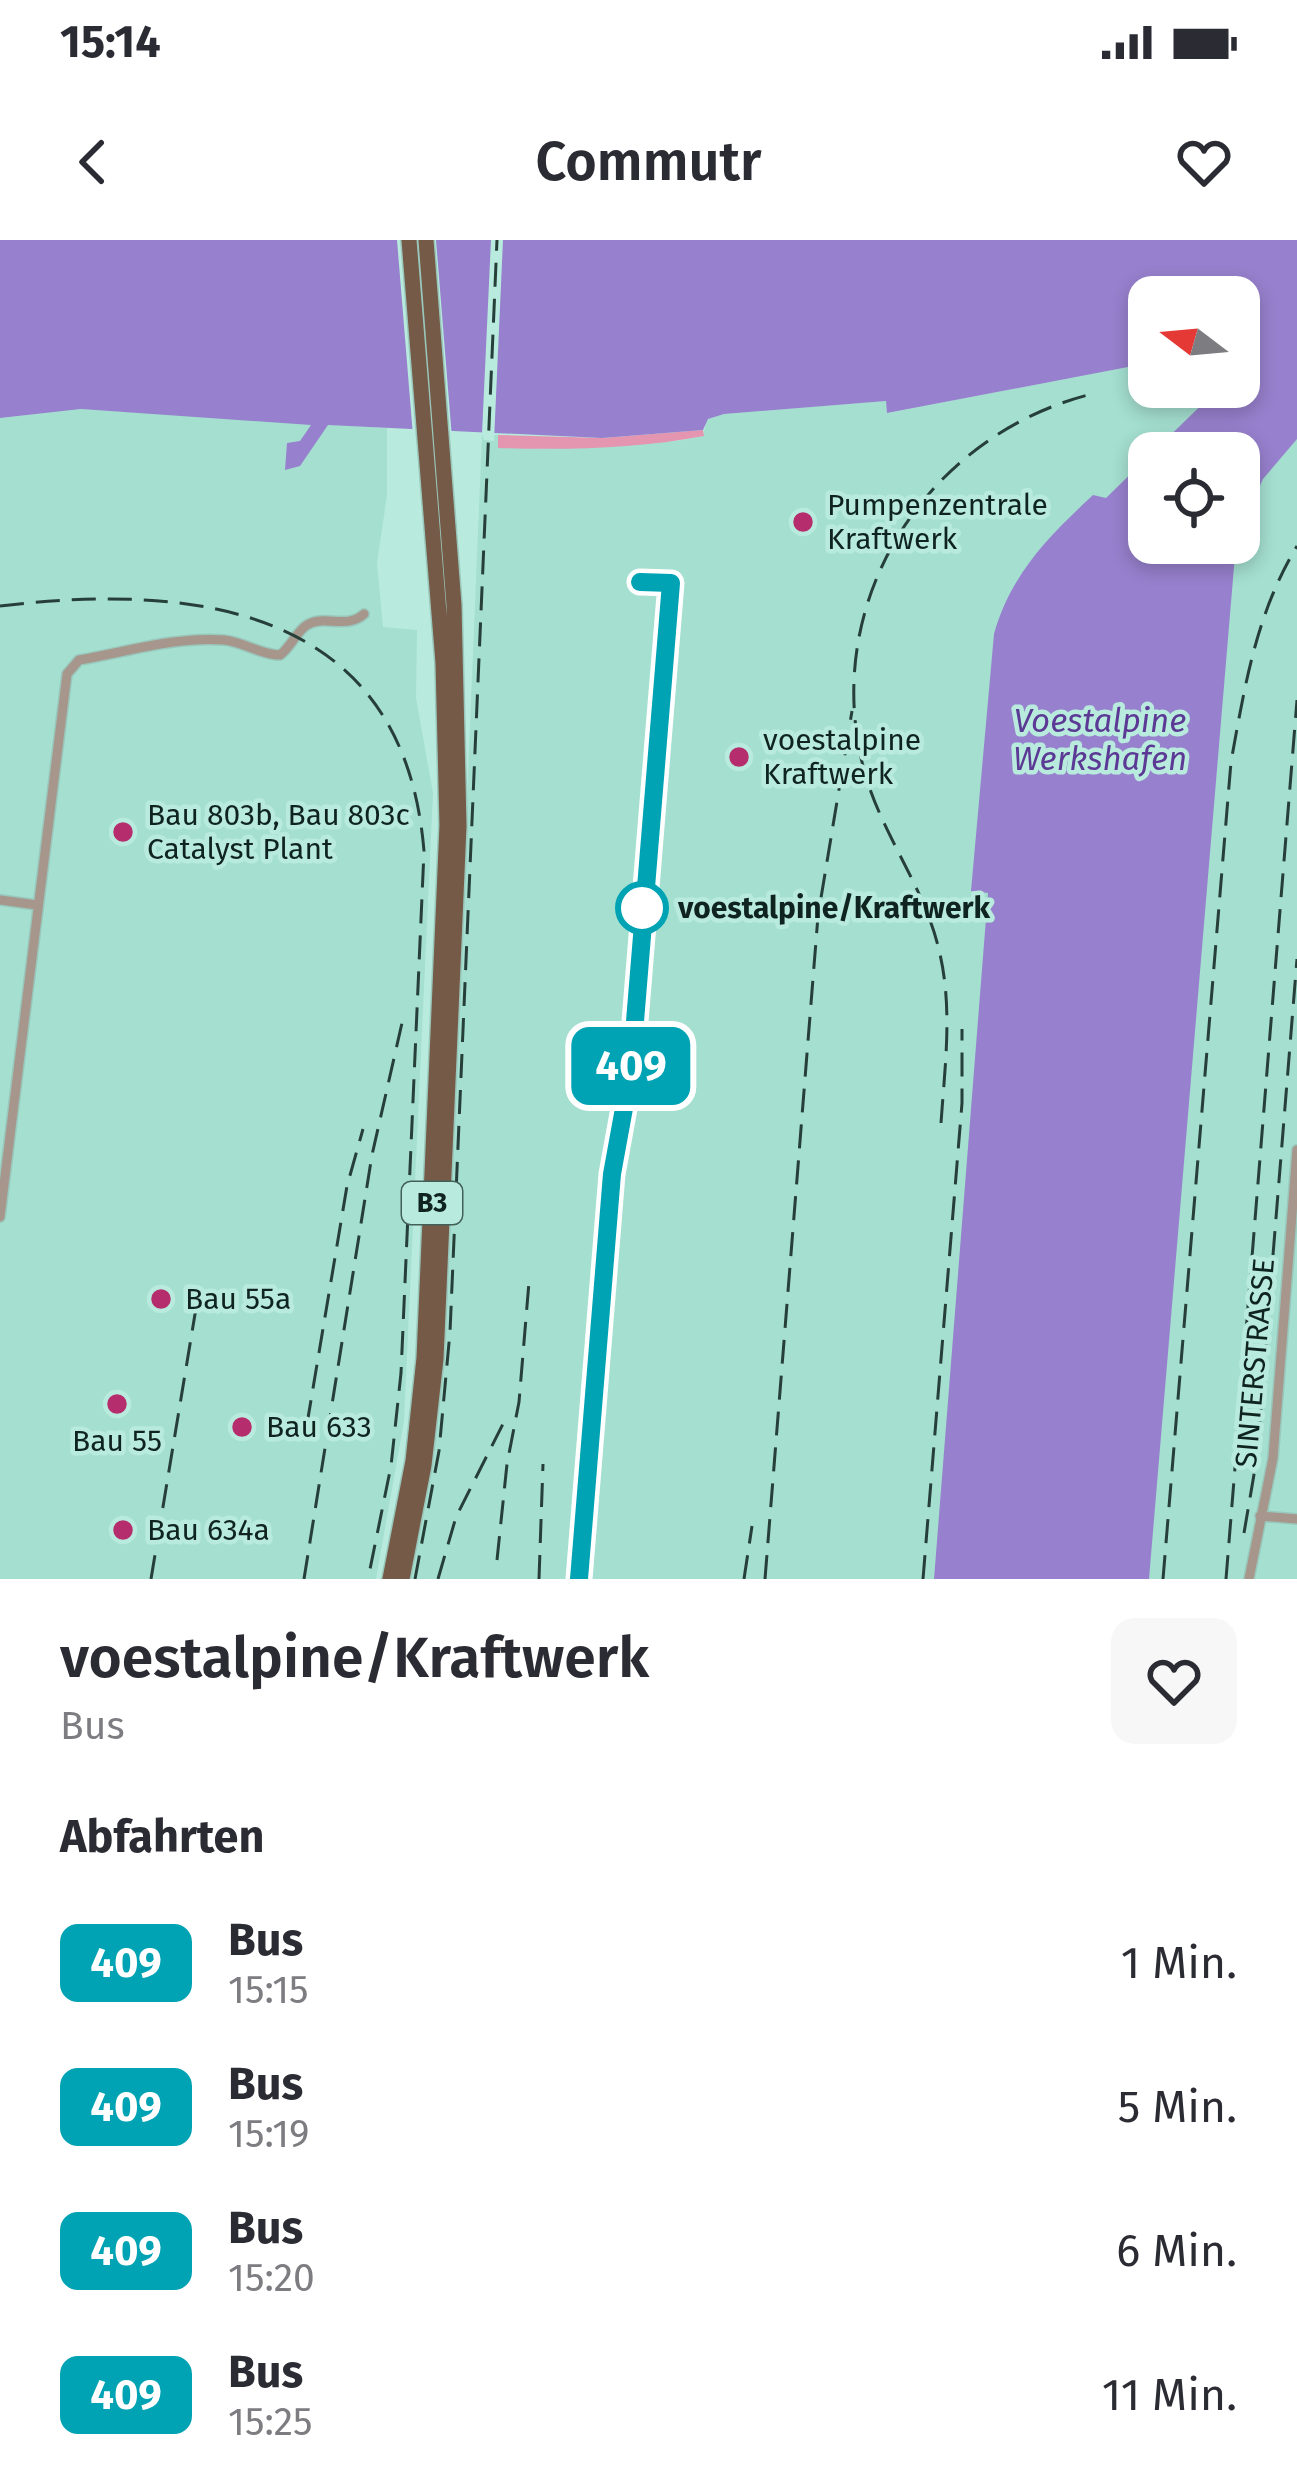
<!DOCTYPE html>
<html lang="de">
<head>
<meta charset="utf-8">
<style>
	body { margin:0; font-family:"Fira Sans",sans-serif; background:#f7f7f7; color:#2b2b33; height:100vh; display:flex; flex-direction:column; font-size:45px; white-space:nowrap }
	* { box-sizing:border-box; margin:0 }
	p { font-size:39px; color:#7c7c81 }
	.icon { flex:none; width:66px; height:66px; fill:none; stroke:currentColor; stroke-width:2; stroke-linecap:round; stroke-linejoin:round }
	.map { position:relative; height:1339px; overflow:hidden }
	.panel { display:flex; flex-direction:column; background:#fff; flex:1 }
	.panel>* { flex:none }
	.badge { padding:0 24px; border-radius:18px; font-size:42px; line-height:78px }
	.needle { width:78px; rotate:286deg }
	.controls { position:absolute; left:1128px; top:36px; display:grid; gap:24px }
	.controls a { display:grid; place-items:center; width:132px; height:132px; border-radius:24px; background:#fff; box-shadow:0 6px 18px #0003; font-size:60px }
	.map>.badge { position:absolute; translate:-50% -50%; box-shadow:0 0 0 6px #fff }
	h2 { padding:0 60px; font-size:45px; line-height:108px }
	.round { display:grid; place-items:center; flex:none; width:126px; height:126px; border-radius:24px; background:#f7f7f7 }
	.head { display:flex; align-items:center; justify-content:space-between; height:204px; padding:0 60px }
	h1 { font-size:57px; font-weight:600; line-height:90px }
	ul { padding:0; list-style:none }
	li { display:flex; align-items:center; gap:36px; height:144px; padding:0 60px }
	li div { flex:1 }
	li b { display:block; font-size:45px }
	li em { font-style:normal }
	li .badge { min-width:132px; font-weight:700; text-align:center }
	.status { display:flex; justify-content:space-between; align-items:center; height:84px; padding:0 60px; background:#fff; direction:ltr }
	.status svg { height:33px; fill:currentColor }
	header { display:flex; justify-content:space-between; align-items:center; height:156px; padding:0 60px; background:#fff; font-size:54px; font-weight:600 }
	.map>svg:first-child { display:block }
	.built { fill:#a4dfd0; fill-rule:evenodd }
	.green { fill:#e495b0 }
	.water { fill:#9780cd }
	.pier { fill:#b8ebdd }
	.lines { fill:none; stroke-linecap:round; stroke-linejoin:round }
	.street-casing { stroke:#9ac7bb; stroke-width:12 }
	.primary-casing { stroke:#9ac7bb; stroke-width:18 }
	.street { stroke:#a6968b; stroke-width:9 }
	.primary { stroke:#755a47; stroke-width:15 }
	.rail { stroke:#273f39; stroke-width:3; stroke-dasharray:24 12; stroke-linecap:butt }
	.line-casing { stroke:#fff; stroke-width:27 }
	.line { stroke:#00a3b4; stroke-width:18 }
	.poi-dot { fill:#b62d6d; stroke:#b8ebdd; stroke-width:4.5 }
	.stop-dot { fill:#fff; stroke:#00a3b4; stroke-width:6 }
	.labels { text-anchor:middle; stroke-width:9; stroke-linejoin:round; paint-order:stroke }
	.shield { fill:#b8ebdd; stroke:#426058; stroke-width:3 }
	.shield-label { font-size:27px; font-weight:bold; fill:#10241f }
	.poi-label { font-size:30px; fill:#10241f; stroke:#b8ebdd; text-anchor:start }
	.stop-label { font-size:30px; font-weight:bold; fill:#10241f; stroke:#b8ebdd; text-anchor:start }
	.street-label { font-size:30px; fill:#10241f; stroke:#b8ebdd }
	.water-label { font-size:33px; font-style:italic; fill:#5b3994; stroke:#b8ebdd }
</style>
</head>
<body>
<div class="status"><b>15:14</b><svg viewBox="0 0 49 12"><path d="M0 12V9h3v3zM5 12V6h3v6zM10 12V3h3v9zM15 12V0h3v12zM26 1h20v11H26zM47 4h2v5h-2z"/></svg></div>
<header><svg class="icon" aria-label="back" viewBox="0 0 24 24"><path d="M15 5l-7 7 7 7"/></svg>Commutr<svg class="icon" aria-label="heart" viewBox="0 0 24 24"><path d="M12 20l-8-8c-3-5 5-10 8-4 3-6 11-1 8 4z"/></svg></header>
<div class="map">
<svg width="1297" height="1339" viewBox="0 0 1297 1339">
	<rect width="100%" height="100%" fill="#b8ebdd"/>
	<path class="built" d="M1149,123v24h148v1192h-888l33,-217 4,-55 36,-873 16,1v12l43,2 136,-8 26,-5 4,-17 17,-5 162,-13 2,12zM1149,213h90v90h-90z
		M81,169l306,19v67l-10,68 6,64 34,3 -1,68 17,95 -29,628 -28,158h-376v-1161z"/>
	<path class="green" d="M703,190l1,6c-68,13 -138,14 -206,12v-13l104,3z"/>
	<path class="water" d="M0,0h1297v199l-34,40 -24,53v-79h-87l68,-66h19v-90h-90v66l-262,50 -1,-12 -162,13 -16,5 -5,11 -101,8 -274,-13 -28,41 -15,4 2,-27 13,-2 11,-16 -230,-16 -81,9z
		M1149,216v87h87l-87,1036h-215l54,-686 -17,-2 23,-257c17,-60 54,-97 99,-139l13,3z"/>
	<path class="pier" d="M397,0h39l16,198 -39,-2z
		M491,0h12l-9,201 -10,-1 -2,-6z"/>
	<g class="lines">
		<defs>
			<path id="street" d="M0,660l37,5
				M0,977l67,-543 12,-14c47,-8 98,-24 145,-20 20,2 37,15 56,15 11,-8 16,-23 27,-30 18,-11 39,5 57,-11
				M1260,1276l37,3
				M1249,1339l24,-121 24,-308"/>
			<path id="primary" d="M390,1339l23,-118 11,-103 23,-533 -4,-162 -34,-423
				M402,1339l22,-114 12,-106 23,-533 -5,-221 -28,-365"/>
		</defs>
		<use href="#street" class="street-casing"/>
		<use href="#primary" class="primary-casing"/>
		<use href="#street" class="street"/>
		<use href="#primary" class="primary"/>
		<path class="rail" d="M0,366c200,-24 404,3 424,245l-23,522 -10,93 -23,113
			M941,883c4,-58 12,-116 -2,-173 -15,-65 -60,-119 -76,-184 -42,-166 64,-329 225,-371
			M1273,1015l24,-296
			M307,1184l40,-238 16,-57
			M1244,1293l13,-76 10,-124
			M497,1320l10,-96 12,-62 10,-120
			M151,1339l47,-283
			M304,1339l68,-424 30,-132
			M415,1339l24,-128 11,-119 47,-1092
			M438,1339l18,-62 52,-103
			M539,1339l4,-115
			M744,1339l8,-53
			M765,1339l53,-663 34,-205
			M923,1339l39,-476v-74
			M1163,1339l68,-817c14,-77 25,-148 66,-216
			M1226,1339l71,-879"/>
	</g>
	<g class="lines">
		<defs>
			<path id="line" d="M579,1339l33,-405 19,-104 40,-487 -31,-1"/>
		</defs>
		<use href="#line" class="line-casing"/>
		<use href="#line" class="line"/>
	</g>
	<g class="poi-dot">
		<circle cx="803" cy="282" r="12"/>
		<circle cx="739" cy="517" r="12"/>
		<circle cx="123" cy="592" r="12"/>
		<circle cx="161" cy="1059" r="12"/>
		<circle cx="117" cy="1164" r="12"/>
		<circle cx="242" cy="1187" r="12"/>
		<circle cx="123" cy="1290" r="12"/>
	</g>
	<circle class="stop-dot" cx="642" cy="668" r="24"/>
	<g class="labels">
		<rect class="shield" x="402" y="942" width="60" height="42" rx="9"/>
		<g class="shield-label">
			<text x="432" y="972">B3</text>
		</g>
		<g class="poi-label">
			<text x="827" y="275">Pumpenzentrale<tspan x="827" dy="34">Kraftwerk</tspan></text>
			<text x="763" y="510">voestalpine<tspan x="763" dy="34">Kraftwerk</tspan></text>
			<text x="147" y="585">Bau 803b, Bau 803c<tspan x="147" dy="34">Catalyst Plant</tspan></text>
			<text x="185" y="1069">Bau 55a</text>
			<text x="266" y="1197">Bau 633</text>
			<text x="117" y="1211" text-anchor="middle">Bau 55</text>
			<text x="147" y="1300">Bau 634a</text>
		</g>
		<g class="stop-label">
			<text x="678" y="678">voestalpine/Kraftwerk</text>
		</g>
		<g class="street-label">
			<text transform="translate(1255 1123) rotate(-85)" y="10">SINTERSTRASSE</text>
		</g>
		<g class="water-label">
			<text x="1100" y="492">Voestalpine<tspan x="1100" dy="38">Werkshafen</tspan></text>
		</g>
	</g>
</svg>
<div class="controls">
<a><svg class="needle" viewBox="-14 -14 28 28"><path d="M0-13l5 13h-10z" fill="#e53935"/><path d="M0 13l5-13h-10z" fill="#7c7c81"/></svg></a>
<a><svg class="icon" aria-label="locate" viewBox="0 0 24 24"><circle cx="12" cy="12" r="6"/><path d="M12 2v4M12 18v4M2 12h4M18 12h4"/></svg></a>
</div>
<b class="badge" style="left:631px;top:826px;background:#00a3b4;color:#fff">409</b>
</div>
<section class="panel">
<div class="head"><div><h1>voestalpine/Kraftwerk</h1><p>Bus</p></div><a class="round"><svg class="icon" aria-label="heart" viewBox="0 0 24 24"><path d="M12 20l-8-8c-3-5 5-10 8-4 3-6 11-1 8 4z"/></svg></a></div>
<h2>Abfahrten</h2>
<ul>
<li><span class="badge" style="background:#00a3b4;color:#fff">409</span><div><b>Bus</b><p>15:15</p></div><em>1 Min.</em></li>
<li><span class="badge" style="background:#00a3b4;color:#fff">409</span><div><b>Bus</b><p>15:19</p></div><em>5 Min.</em></li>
<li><span class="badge" style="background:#00a3b4;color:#fff">409</span><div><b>Bus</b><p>15:20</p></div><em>6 Min.</em></li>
<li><span class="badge" style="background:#00a3b4;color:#fff">409</span><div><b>Bus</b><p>15:25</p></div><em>11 Min.</em></li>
</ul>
</section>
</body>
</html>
